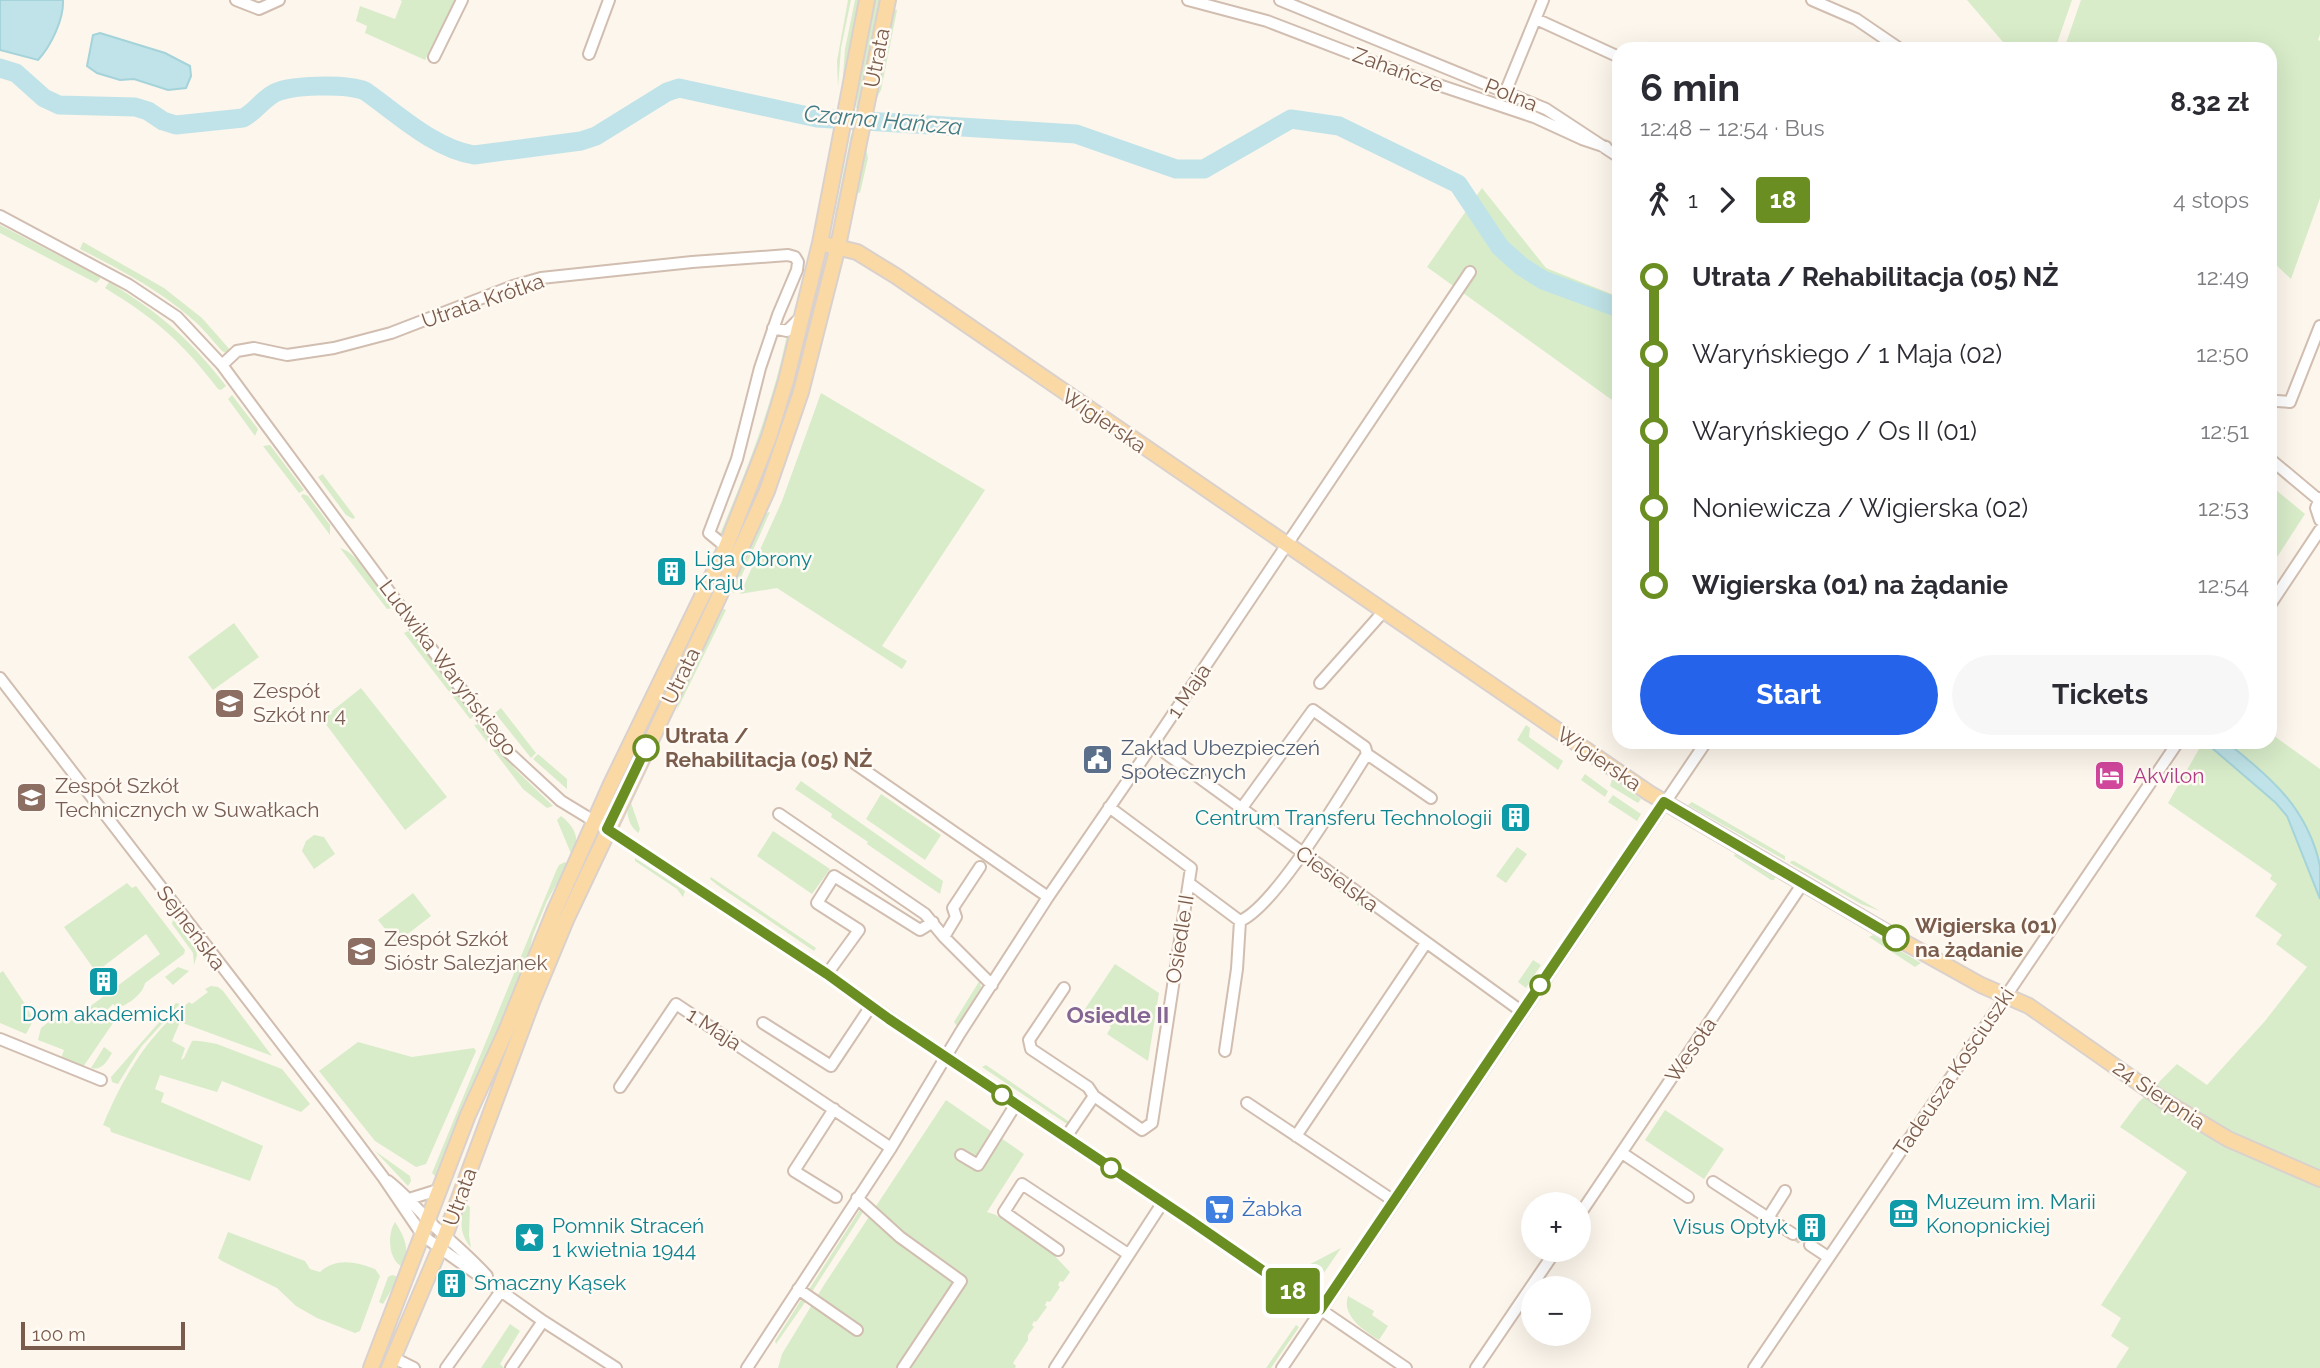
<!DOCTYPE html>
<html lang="en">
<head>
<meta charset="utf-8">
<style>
	body { margin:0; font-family:Raleway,sans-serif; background:#f7f7f7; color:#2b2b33; height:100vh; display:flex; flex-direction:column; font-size:26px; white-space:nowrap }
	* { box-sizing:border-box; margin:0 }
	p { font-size:23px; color:#7c7c81 }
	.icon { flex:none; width:38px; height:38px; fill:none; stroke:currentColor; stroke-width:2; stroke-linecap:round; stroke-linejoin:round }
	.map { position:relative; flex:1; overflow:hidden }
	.sheet { position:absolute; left:1612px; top:42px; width:665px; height:707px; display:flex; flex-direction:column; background:#fff; border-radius:21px; box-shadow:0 7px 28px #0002 }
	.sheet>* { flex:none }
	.badge { padding:0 14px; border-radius:5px; font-size:24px; line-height:46px }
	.tools { position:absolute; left:1521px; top:1192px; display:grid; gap:14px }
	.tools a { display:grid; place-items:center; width:70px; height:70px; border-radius:50%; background:#fff; box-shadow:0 7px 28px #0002; font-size:35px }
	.scale { position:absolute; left:21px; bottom:18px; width:164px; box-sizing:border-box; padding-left:7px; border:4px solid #7a5c4d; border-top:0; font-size:19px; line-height:24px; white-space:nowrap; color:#7a5c4d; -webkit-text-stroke:5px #fffaf3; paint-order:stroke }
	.map>.badge { position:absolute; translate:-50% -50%; box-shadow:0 0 0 4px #fff }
	.legs { display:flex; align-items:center; gap:10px; height:77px; padding:0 28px; font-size:23px }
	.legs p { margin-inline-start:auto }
	.summary { display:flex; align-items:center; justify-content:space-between; height:119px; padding:0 28px }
	h1 { font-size:38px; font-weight:700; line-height:52px }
	.button { display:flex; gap:14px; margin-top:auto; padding:14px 28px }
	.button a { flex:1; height:80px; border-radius:42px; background:#2563eb; color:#fff; font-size:28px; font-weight:700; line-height:80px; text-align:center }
	.button a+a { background:#f7f7f7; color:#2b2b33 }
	ul { padding:0 28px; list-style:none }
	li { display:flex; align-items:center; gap:24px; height:77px; font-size:26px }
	li i { display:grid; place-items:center; width:10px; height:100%; margin:0 9px; background:currentColor }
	li i::after { content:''; width:18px; height:18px; margin:-9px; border:5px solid; border-radius:50%; background:#fff }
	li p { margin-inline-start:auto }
	li:first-child i { background:linear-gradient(#0000 50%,currentColor 0) }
	li:last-child i { background:linear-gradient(currentColor 50%,#0000 0) }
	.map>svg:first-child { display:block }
	.green { fill:#d8ecc9 }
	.water { fill:#bfe3e8; stroke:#a5d3da; stroke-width:2 }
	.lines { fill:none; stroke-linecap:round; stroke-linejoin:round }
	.river { stroke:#bfe3e8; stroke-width:19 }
	.minor-tunnel { stroke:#dcd0c4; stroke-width:10; stroke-dasharray:10 5; stroke-linecap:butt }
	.minor-casing { stroke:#d1beb0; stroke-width:14 }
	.major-casing { stroke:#dad1cd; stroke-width:18 }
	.minor { stroke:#fff; stroke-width:10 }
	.major { stroke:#fbd9a5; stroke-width:14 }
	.line-1-casing { stroke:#fff; stroke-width:16 }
	.line-1 { stroke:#6b8e23; stroke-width:10 }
	.stop-1-dot { fill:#fff; stroke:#6b8e23; stroke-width:3.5 }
	.labels { text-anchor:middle; stroke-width:5; stroke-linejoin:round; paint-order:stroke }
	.street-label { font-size:21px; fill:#7a5c4d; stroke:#fffaf3 }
	.culture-label { font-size:21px; fill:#0d838f; stroke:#fffaf3; text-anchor:start }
	.education-label { font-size:21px; fill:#785e54; stroke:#fffaf3; text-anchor:start }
	.stop-label { font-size:21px; font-weight:bold; fill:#7a5c4d; stroke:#fffaf3; text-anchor:start }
	.service-label { font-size:21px; fill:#4e5e75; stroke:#fffaf3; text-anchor:start }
	.hotel-label { font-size:21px; fill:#b23c85; stroke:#fffaf3; text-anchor:start }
	.shop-label { font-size:21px; fill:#366cbe; stroke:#fffaf3; text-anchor:start }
	.water-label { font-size:23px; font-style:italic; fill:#437c86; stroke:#fffaf3 }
	.neighbourhood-label { font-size:23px; font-weight:bold; fill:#846695; stroke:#fffaf3 }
</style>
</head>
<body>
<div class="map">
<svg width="2320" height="1368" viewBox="0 0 2320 1368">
	<rect width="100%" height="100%" fill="#fdf6ec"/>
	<path class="green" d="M400,0h55l-30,60 -60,-27 2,-7 -11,-5 4,-15 35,13 7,-18z
		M848,0h3l-10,48 -3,39 -1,-26z
		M855,0h5l-18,88 3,-39z
		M873,0h8l-21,109 -4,-1 4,-42z
		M1967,0h105l-17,49h-46z
		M2081,0h239v34l-2,6 2,1v157l-29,81 -21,-20v-210h-206z
		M893,9l4,1 -16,80 -5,9z
		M851,134l4,1 -16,79h-4z
		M866,149l2,9 -8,35 -4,-1z
		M1482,188l64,80 73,29v108l-192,-138z
		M0,225l100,52v2l-4,4 -96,-50z
		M83,242l81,46 38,30 30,34 -4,2 -6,-3c-10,-11 -19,-23 -30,-32 -34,-30 -73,-50 -112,-70z
		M109,282c53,33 79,55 117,104l-5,4 -3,-1c-37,-48 -61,-69 -113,-101z
		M817,287l1,3c-9,39 -17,81 -29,120 -24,80 -62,154 -97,229l-2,-2z
		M793,333l-29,99 -40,104 -4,-2c27,-64 53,-131 67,-199z
		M821,393l164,97 -103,156 25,15 -5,8 -125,-81 -37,6 42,-93z
		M232,395l26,34 -3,7 -27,-37z
		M270,445l34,45 -5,3 -36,-47z
		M323,474l1,2 31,41 -2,2 -7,-4 -28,-38z
		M2270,485l35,29 -35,54z
		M303,494l5,2 22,29v10l-29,-39z
		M769,512h1l-36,81 -4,-3 35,-76z
		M340,548c18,4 42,45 53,60l-6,1z
		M721,608l5,2 -50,102 7,-23z
		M234,623l25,34 -46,33 -25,-33z
		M408,631l3,1 62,82 -1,4 -2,1 -66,-86z
		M361,688l86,109 -42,33 -83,-111z
		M501,708l35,45 -5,5 -36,-45z
		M480,724l35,45 38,37 -6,2 -24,-19 -49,-64z
		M1526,725l4,3 -1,9 34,24 -5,9 -41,-30z
		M2270,733l50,36v599h-204l13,-20 -18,-12 10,-18 -20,-13 86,-133 -67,-45 18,-24 39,-39 30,21 58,-64 42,-54 -31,-23 6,-9 -27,-19 22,-32 -7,-5 2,-4 -104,-72 35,-61h67z
		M538,754l29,25v10l-34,-30z
		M1585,774l23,17 -3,6 -24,-17z
		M1612,779l29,20 -3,4 -28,-17z
		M801,781l142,100 -3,13 -73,-50 1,-2 -37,-25 1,-3 -37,-25z
		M881,794l60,41 -16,25 -59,-41z
		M1613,795l28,19 -4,7 -29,-19z
		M630,800l10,29 -2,4c-10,-9 -13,-20 -8,-33z
		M1692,802l93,54v4l-97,-55z
		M561,816c14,11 20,23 11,40l-15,-36z
		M773,831l57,38 -18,25 -55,-38z
		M314,835l10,2 11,17 -21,15 -12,-18 4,-10z
		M1517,847l10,7 -21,29 -10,-7z
		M1736,853l40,23 -2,4h-3l-37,-24z
		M635,858l50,33 -2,6 -6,-8 -42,-28z
		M1791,861h3l86,50 -19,-7 -71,-41z
		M565,862l3,2 -21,37 -14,34 -7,30 -89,213 -5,-5 124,-302 3,-6z
		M1317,869l52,37 -3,5 -40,-29z
		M711,877l105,71 -2,3 -94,-64 -10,-8z
		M127,883l5,5 4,-2 49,64 -1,4 -39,29c-2,11 -17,22 -28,25l-4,-4 -7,7 9,9 -32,47 -22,-9 3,-8 -26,-10 3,-12 19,-15 8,10 92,-69 -14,-20 -50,38 -32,-45z
		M413,893l18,23 -35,27 -18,-23z
		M173,919l23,31 1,5 -3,10 -1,-12 -21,-29z
		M1873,935l48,28 -6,4 -46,-30z
		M1533,960l8,5 -15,23 -8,-6z
		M1115,964l44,29 -11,68 -41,-27 4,-7 -26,-18z
		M178,967l11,4 -16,14 -8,-8z
		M3,971l24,36 6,14 -7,13 -26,-11v-50z
		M980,980l1,8 -24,38 -3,-4z
		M211,986l7,1 5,4 49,65 -92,-34 -8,19 13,7 -4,12 3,-2 8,-17c9,-1 16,2 25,3l65,25 28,35 -9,8 -79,-31 -5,11 -57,-17 -5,14 9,4 -3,9 102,44 -13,35 -139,-49 -1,-4 -7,-3c21,-50 44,-88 86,-123l3,2 16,-12 -3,-3z
		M176,1003l4,1 -39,43 -23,37 -6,-2 -1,-5z
		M358,1042l54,15 62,-9 2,3 -50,113 -10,3 -41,-26 -56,-70z
		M104,1047l8,6c-5,8 -10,18 -21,15z
		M986,1065l85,58 -4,1 -85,-57z
		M946,1100l78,54 -37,58 9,3 54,36 20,21 -7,10 -3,-1 -2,4 2,2 -10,15 -3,-1 -2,4 2,2 -11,15 -2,-1 -2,4 2,2 -6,8v5l-15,23 3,3 -1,2h-237l4,-14 42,-69z
		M1665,1110l59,39 -20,30 -59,-39z
		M375,1151l35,25 1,5 -3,5z
		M465,1203l5,4 -1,28 2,13c-12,-15 -11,-27 -6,-45z
		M861,1208l4,1 -55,86 -2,-4z
		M395,1222c10,15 15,28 8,45 -15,-6 -16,-33 -8,-45z
		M228,1232l77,29 5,8 10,3c16,-15 37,-10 55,-3l5,7 -20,55 -5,2 -38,-15 -21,-12 -19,-18 -55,-27 -4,-3z
		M1341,1248l-22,32h-6l-16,-9z
		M392,1275l7,2 -16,27 -4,-2 9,-25z
		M1348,1296l26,15 -2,4 16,11 -9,14c-14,-9 -38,-24 -31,-44z
		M801,1300l5,1 -30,43 -1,-3z
		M510,1324l10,7 -20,33 4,4h-23z
		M1296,1325l3,2 -28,41h-5z"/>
	<path class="water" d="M0,0h63c1,19 -12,46 -25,60l-38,-10z
		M100,33l65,20 25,13 1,10 -5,12 -18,2 -34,-11 -14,1 -23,-7 -10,-7 6,-31z
		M2205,742h20l5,3c43,34 78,65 90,121 0,10 0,22 0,33l-33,-83 -11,-13z"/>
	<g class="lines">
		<path class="river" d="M0,68l16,5 28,25 15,7 76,2 13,4 15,10 13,4 67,-7c12,-6 18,-17 30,-24 14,-10 75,-10 92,-3 33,23 68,57 109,64l107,-14 15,-5 71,-44 12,-4 138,30 259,16 100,35h28l87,-50 48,7 119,58 42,63 21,19 22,14 76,28"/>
		<path class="minor-tunnel" d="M1793,1234l17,11"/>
		<defs>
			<path id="minor" d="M236,0l23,9 20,-9
				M1188,0l79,21 130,50 137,46 48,22 24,8
				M1280,0l266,109 73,48
				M1812,0l44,19 44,30
				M1536,19l83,38
				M589,54l20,-54
				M434,57l28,-57
				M1505,93l38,-93
				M0,216l129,69 48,32 45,48 285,386 54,50 46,28 220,145 98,69 263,176 218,149
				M773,328l14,3 12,-12
				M222,365l15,-14 17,-3 33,7 47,-7 57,-15 122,-47 28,-8 151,-16 96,-7 7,2 3,5 -1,8 -19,45 -18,53 -23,91 -28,74 17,14
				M2277,401l13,1 30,-76
				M2270,459l49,41
				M2320,498l-4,10 4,12
				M2270,605l50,-75
				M0,678l332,431 51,68 40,59 120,85 73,47
				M1320,683l63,-71
				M1153,744l368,267
				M854,763l194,134
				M1241,809l72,-99 52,37 2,7
				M779,814l146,100 19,23 48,48
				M1189,883l51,38 -3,48 -12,82
				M1240,921c36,-15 103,-130 127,-167l64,44
				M944,937l12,-20 -3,-9 27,-41
				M827,974l32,-44 -42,-27 17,-27 86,54 13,-8
				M1064,988l-35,52 2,9 57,38 6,9 48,34 10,-7 39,-255 -82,-61
				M763,1023l68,43 40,-60
				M0,1039l101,41
				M620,1087l56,-83 215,144
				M1247,1103l147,98
				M834,1109l-40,62 42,26
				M1296,1136l130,-193
				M1066,1137l28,-41
				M1622,1153l66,44
				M961,1155l17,10 38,-61
				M388,1181c18,14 31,30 47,46 18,16 36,31 52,49
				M1713,1182l80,52
				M857,1198l43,39 61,44 -58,87
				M409,1199l32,-10
				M1578,1217l225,-334
				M1768,1218l17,-27
				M1810,1245l18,12
				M1058,1250l-54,-38 18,-28 106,70
				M798,1289l59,41
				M394,1358l20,10
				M446,1368l55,-77
				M511,1368l32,-47
				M747,1368l144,-220 69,-115 88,-136 105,-153 317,-472
				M1055,1368l108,-166
				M1282,1368l424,-626
				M1476,1368l80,-118
				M1754,1368l424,-626"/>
			<path id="major" d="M820,243l37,9 39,24 753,517 246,144 86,48 48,21 134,94 65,39 92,40
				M371,1368l97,-253 38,-84 48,-119 57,-128 115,-237 43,-110 17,-56 34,-138 47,-243
				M389,1368l56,-132 87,-234 34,-82 152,-321 49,-108 34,-99 37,-146 50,-246"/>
		</defs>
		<use href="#minor" class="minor-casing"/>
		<use href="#major" class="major-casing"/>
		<use href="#minor" class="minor"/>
		<use href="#major" class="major"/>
	</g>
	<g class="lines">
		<defs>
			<path id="line-1" d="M646,748l-39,81 220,145 62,45 299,200 132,91 344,-508 232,136"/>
		</defs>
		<use href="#line-1" class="line-1-casing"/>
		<use href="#line-1" class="line-1"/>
	</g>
	<defs>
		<symbol id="building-square" viewBox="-11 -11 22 22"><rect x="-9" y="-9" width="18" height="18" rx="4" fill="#0f9aa8" stroke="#fffaf3"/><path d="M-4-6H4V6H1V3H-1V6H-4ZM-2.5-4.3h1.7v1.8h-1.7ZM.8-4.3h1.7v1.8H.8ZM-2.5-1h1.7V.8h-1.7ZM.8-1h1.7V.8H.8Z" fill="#fff"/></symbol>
		<symbol id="school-square" viewBox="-11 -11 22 22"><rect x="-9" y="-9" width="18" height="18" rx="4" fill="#8d6e63" stroke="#fffaf3"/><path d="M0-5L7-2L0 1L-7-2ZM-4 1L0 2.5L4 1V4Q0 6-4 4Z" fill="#fff"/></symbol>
		<symbol id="civic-square" viewBox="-11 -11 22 22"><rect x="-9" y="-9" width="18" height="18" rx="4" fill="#5c6f8a" stroke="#fffaf3"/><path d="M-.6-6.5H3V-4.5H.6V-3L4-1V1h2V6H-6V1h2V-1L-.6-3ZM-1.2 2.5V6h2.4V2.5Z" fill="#fff"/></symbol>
		<symbol id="hotel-square" viewBox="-11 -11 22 22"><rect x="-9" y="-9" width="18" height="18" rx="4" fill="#d1479c" stroke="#fffaf3"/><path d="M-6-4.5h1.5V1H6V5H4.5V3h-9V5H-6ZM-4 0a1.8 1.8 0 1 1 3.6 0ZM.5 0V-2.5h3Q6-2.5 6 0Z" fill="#fff"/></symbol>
		<symbol id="supermarket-square" viewBox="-11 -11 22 22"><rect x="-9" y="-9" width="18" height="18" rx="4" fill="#3f7fe0" stroke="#fffaf3"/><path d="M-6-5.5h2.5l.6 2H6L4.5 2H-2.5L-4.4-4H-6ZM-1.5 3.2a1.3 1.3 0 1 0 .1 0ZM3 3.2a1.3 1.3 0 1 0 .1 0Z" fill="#fff"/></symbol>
		<symbol id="museum-square" viewBox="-11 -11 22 22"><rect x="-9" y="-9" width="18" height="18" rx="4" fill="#0f9aa8" stroke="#fffaf3"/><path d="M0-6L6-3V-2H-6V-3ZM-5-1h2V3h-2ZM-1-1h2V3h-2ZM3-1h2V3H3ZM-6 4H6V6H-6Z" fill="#fff"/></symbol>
		<symbol id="sight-square" viewBox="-11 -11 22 22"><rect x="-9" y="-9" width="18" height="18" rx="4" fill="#0f9aa8" stroke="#fffaf3"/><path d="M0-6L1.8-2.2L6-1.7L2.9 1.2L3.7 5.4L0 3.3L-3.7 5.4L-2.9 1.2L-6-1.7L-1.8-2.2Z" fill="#fff"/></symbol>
	</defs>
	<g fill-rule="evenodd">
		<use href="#building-square" x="654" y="554" width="35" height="35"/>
		<use href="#school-square" x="212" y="686" width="35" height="35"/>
		<use href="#civic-square" x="1080" y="742" width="35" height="35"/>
		<use href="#hotel-square" x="2092" y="758" width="35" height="35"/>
		<use href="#school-square" x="14" y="780" width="35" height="35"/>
		<use href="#building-square" x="1498" y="800" width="35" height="35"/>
		<use href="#school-square" x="344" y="934" width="35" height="35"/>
		<use href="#building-square" x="86" y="964" width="35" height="35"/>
		<use href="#supermarket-square" x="1202" y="1192" width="35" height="35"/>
		<use href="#museum-square" x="1886" y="1196" width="35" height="35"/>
		<use href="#building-square" x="1794" y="1210" width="35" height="35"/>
		<use href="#sight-square" x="512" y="1220" width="35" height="35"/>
		<use href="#building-square" x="434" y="1266" width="35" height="35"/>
	</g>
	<g class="stop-1-dot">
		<circle cx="646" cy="748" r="12"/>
		<circle cx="1896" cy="938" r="12"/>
		<circle cx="1540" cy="985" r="9"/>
		<circle cx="1002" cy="1095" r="9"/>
		<circle cx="1111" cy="1168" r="9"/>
	</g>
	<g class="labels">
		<g class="street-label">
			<text transform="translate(877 58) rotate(-79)" y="7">Utrata</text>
			<text transform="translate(1398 70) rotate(20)" y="7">Zahańcze</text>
			<text transform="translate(1511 95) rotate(22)" y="7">Polna</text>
			<text transform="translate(483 301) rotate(-19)" y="7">Utrata Krótka</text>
			<text transform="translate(1104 421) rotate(34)" y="7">Wigierska</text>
			<text transform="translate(448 668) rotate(53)" y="7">Ludwika Waryńskiego</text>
			<text transform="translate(681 676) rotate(-64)" y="7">Utrata</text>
			<text transform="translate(1189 691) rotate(-56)" y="7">1 Maja</text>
			<text transform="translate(1599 759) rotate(34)" y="7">Wigierska</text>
			<text transform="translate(1337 879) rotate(36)" y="7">Ciesielska</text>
			<text transform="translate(191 928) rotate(53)" y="7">Sejneńska</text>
			<text transform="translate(1180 939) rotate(-81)" y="7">Osiedle II</text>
			<text transform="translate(714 1029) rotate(33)" y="7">1 Maja</text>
			<text transform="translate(1691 1050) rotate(-56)" y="7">Wesoła</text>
			<text transform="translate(1954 1072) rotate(-56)" y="7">Tadeusza Kościuszki</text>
			<text transform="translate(2159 1095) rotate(34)" y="7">24 Sierpnia</text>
			<text transform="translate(460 1197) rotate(-70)" y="7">Utrata</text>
		</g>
		<g class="culture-label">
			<text x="694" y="566">Liga Obrony<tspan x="694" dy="24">Kraju</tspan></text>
			<text x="1492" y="825" text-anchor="end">Centrum Transferu Technologii</text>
			<text x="103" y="1021" text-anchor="middle">Dom akademicki</text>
			<text x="1926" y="1209">Muzeum im. Marii<tspan x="1926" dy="24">Konopnickiej</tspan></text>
			<text x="552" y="1233">Pomnik Straceń<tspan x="552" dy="24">1 kwietnia 1944</tspan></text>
			<text x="1788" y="1234" text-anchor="end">Visus Optyk</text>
			<text x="474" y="1290">Smaczny Kąsek</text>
		</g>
		<g class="education-label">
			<text x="253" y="698">Zespół<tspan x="253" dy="24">Szkół nr 4</tspan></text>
			<text x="55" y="793">Zespół Szkół<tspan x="55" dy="24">Technicznych w Suwałkach</tspan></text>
			<text x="384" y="946">Zespół Szkół<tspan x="384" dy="24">Sióstr Salezjanek</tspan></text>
		</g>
		<g class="stop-label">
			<text x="665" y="743">Utrata /<tspan x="665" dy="24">Rehabilitacja (05) NŻ</tspan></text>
			<text x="1915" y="933">Wigierska (01)<tspan x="1915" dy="24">na żądanie</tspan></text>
		</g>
		<g class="service-label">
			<text x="1121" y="755">Zakład Ubezpieczeń<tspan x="1121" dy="24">Społecznych</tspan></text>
		</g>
		<g class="hotel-label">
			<text x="2133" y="783">Akvilon</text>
		</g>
		<g class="shop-label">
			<text x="1242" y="1216">Żabka</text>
		</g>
		<g class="water-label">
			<text transform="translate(883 120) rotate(5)" y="8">Czarna Hańcza</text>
		</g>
		<g class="neighbourhood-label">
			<text x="1118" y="1023">Osiedle II</text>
		</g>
	</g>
</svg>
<div class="tools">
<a>+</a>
<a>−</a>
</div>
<div class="scale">100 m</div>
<b class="badge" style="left:1293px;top:1291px;background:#6b8e23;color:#fff">18</b>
<section class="sheet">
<div class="summary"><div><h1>6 min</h1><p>12:48 – 12:54 · Bus</p></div><b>8.32 zł</b></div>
<div class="legs"><svg class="icon" aria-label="walk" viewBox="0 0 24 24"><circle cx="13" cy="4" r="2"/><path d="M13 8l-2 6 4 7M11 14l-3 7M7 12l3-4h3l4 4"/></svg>1<svg class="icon" aria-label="forward" viewBox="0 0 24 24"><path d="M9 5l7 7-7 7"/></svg><b class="badge" style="background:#6b8e23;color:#fff">18</b><p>4 stops</p></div>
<ul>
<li><i style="color:#6b8e23"></i><b>Utrata / Rehabilitacja (05) NŻ</b><p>12:49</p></li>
<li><i style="color:#6b8e23"></i><span>Waryńskiego / 1 Maja (02)</span><p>12:50</p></li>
<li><i style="color:#6b8e23"></i><span>Waryńskiego / Os II (01)</span><p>12:51</p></li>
<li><i style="color:#6b8e23"></i><span>Noniewicza / Wigierska (02)</span><p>12:53</p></li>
<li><i style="color:#6b8e23"></i><b>Wigierska (01) na żądanie</b><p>12:54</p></li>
</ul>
<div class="button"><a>Start</a><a>Tickets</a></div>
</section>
</div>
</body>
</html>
